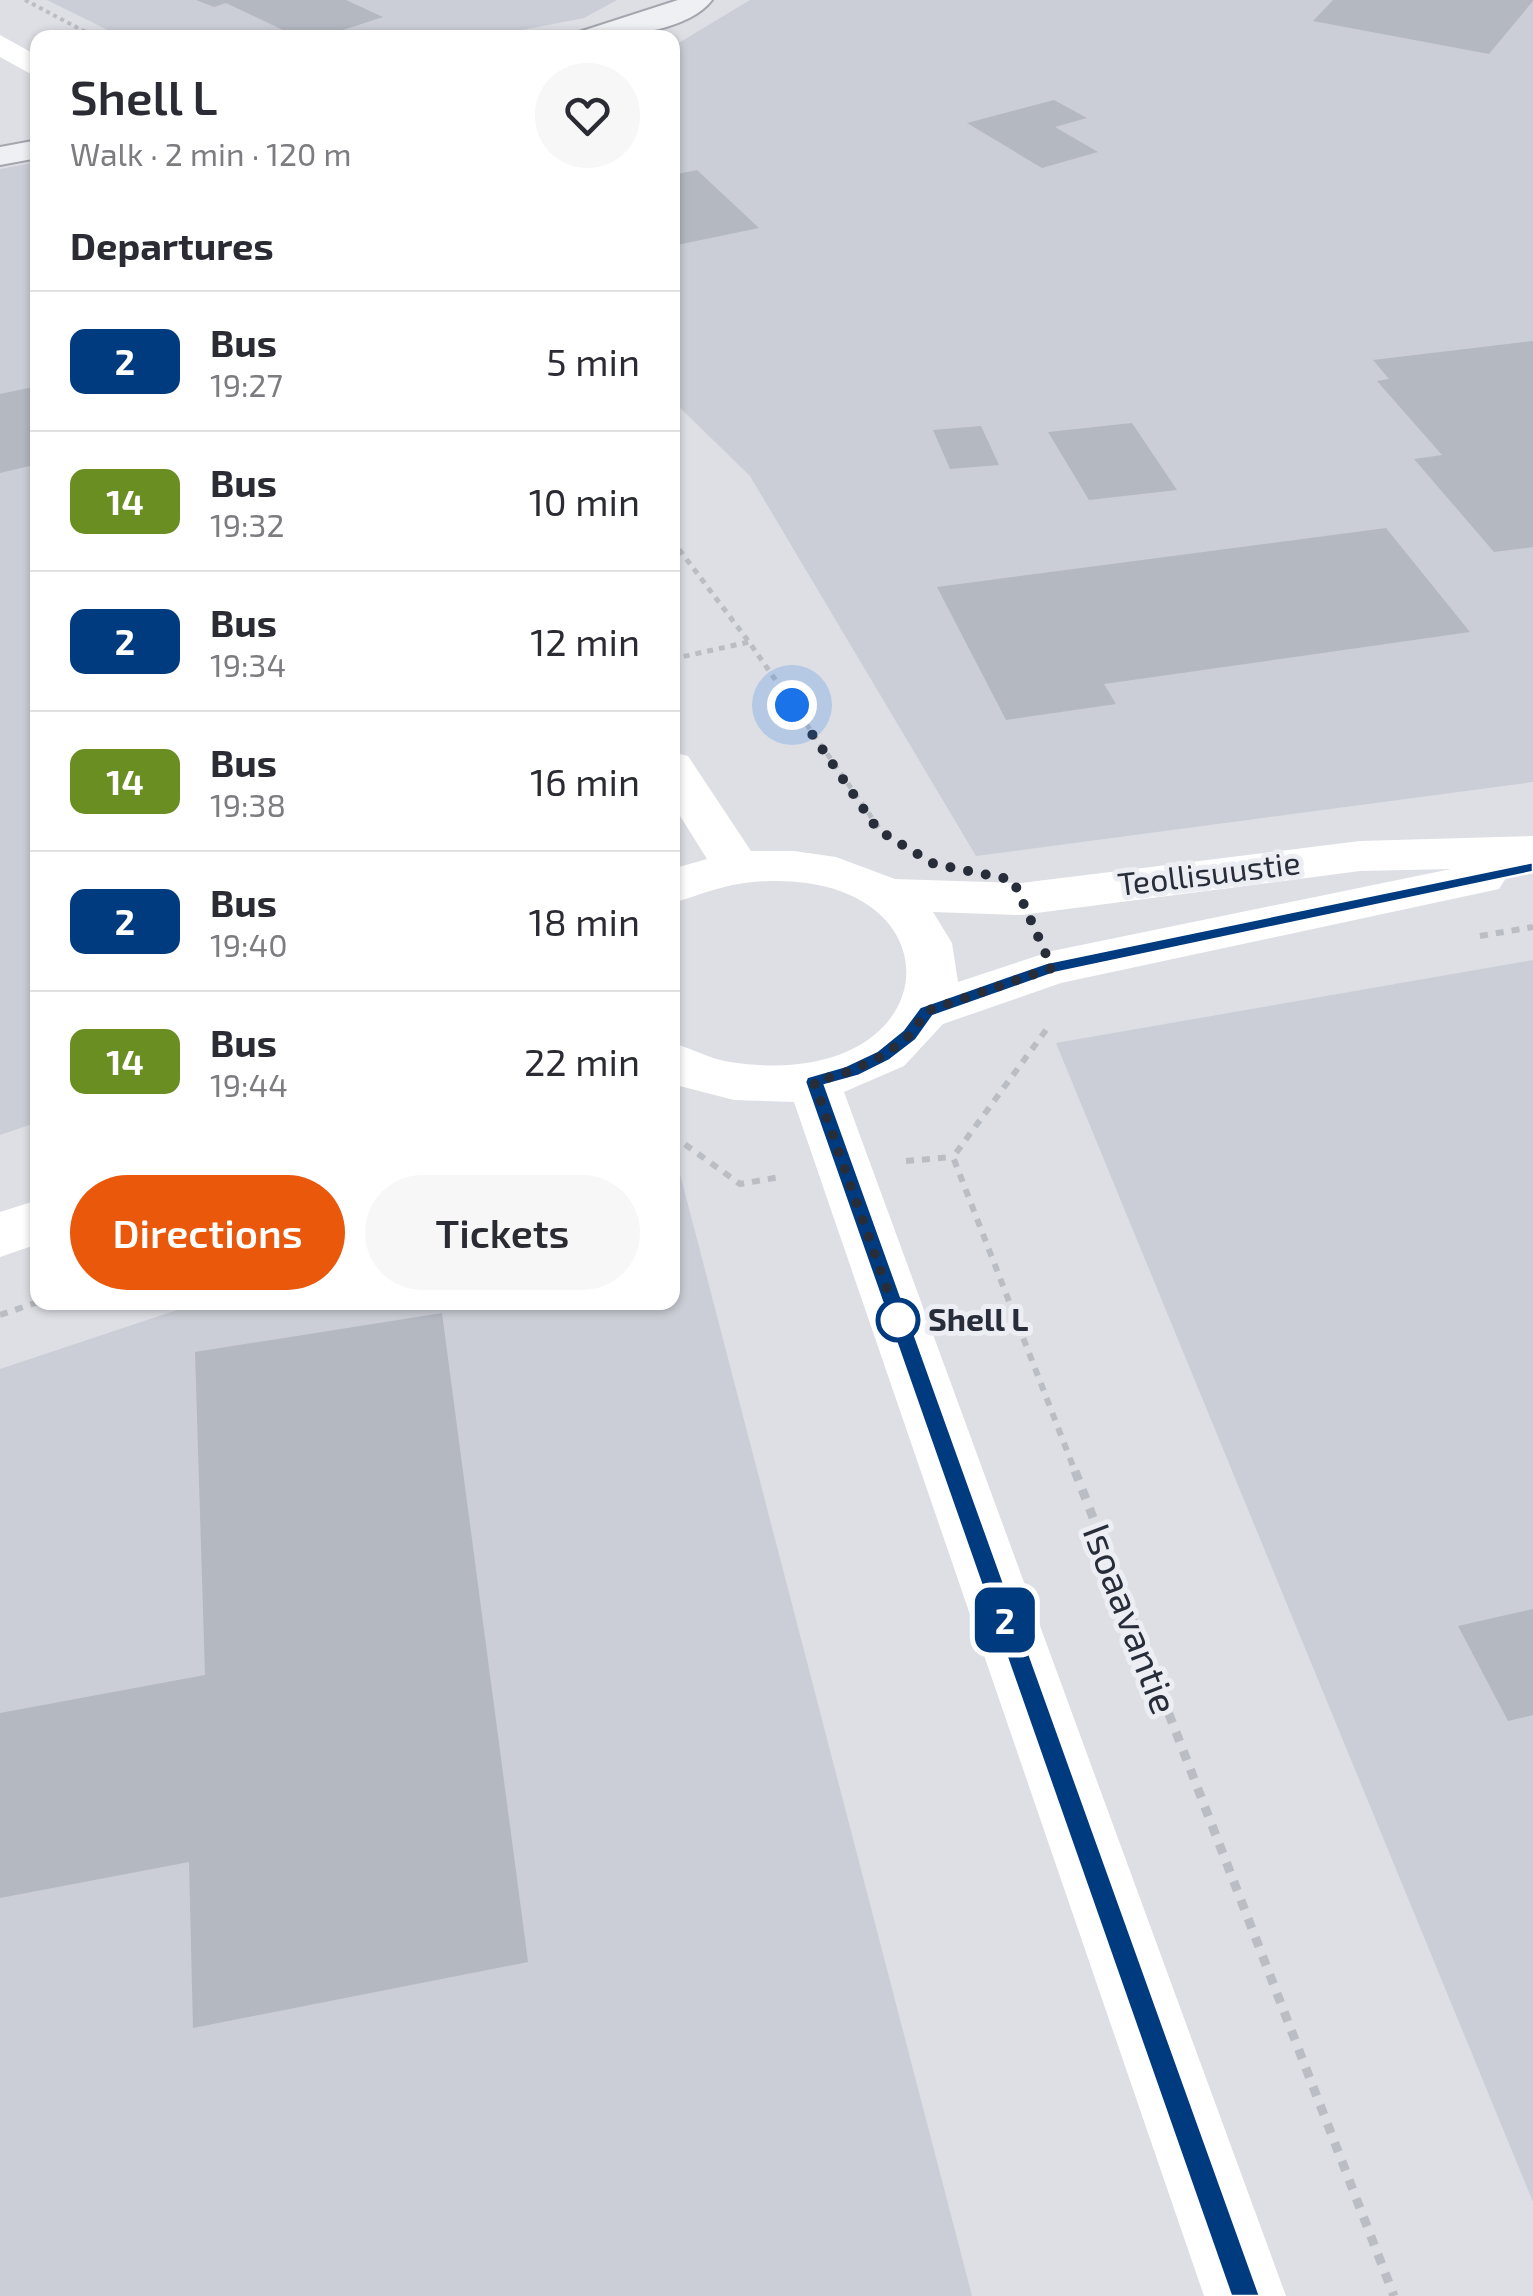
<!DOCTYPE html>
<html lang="en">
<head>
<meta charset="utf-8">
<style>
	body { margin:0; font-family:"Exo 2",sans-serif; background:#f7f7f7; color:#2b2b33; height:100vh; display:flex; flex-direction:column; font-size:38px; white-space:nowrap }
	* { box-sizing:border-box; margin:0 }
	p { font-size:32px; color:#7c7c81 }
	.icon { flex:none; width:55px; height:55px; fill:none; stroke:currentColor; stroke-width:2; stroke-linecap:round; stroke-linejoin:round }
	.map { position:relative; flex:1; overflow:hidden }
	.sheet { position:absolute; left:30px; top:30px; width:650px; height:1280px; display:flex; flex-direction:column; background:#fff; border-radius:20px; box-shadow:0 2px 8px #0004 }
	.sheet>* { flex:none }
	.badge { padding:0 20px; border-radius:15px; font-size:35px; line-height:65px }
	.you { position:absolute; width:50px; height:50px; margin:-25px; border:8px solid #fff; border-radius:50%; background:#1a73e8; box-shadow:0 0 0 15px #1a73e833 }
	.map>.badge { position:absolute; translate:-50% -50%; box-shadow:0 0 0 5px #fff }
	h2 { padding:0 40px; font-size:38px; line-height:90px }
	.round { display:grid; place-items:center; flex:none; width:105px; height:105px; border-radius:52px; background:#f7f7f7 }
	.head { display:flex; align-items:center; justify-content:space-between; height:170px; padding:0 40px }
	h1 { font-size:48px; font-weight:600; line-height:75px }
	.action { display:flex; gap:20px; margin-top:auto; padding:20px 40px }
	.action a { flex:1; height:115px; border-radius:60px; background:#ea580c; color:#fff; font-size:40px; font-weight:600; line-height:115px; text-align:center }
	.action a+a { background:#f7f7f7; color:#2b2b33 }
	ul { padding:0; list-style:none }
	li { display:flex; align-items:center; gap:30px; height:140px; padding:0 40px; border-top:2px solid #e1e1e2 }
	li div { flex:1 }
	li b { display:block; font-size:38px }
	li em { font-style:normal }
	li .badge { min-width:110px; font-weight:700; text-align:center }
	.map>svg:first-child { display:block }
	.built { fill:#cbced6 }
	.building { fill:#b4b8c1 }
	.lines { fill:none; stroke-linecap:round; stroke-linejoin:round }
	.street-casing { stroke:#a3a6ae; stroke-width:4 }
	.path-far3 { stroke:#bbbdc4; stroke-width:4; stroke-dasharray:4 4; stroke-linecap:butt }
	.path-far2 { stroke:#bbbdc4; stroke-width:5; stroke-dasharray:6 6; stroke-linecap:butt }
	.path-far1 { stroke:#bbbdc4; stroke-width:6; stroke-dasharray:8 8; stroke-linecap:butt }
	.path { stroke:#bbbdc4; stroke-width:9; stroke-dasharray:10 10; stroke-linecap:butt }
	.street { fill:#eff0f4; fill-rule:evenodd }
	.secondary { fill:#fff; fill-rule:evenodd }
	.line { fill:#003b80; stroke:#fff; stroke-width:2.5 }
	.walk { stroke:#282d3a; stroke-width:10; stroke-dasharray:0 18 }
	.stop-dot { fill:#fff; stroke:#003b80; stroke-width:5 }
	.labels { text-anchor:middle; stroke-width:10; stroke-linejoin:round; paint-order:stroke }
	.street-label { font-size:32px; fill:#282d3a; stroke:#eceef3 }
	.stop-label { font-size:32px; font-weight:bold; fill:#282d3a; stroke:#eceef3; text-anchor:start }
	.near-street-label { font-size:38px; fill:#282d3a; stroke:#eceef3 }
</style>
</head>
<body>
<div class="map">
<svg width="1533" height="2296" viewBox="0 0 1533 2296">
	<rect width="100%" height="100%" fill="#dddfe5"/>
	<path class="built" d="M47,0h570l-33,18 -103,20 -359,-1z
		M750,0h783v782l-557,74 -226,-380 -77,-75 -1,-354z
		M37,162l1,960 -38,13v-966z
		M1533,960v1242l-477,-1159z
		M673,1147l299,1149h-972v-927l198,-66 474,-1z"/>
	<path class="building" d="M196,0h150l37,17 -65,21h-18l-74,-35 -12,4z
		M1333,0h200v1l-44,53 -176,-33z
		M1054,100l33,18 -32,9 43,25 -56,16 -75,-45z
		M697,170l62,58 -87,18v-71z
		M1533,341v206l-39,5 -80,-93 28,-4 -65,-74 12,-2 -16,-19z
		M38,386v78l-38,9v-79z
		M1132,423l45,67 -88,10 -41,-68z
		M981,426l18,39 -49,4 -17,-39z
		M1386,528l84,104 -366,52 12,20 -110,16 -69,-133z
		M442,1313l86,649 -335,66 -4,-166 -189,36v-185l205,-38 -10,-323z
		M1533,1609v106l-25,6 -50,-95z"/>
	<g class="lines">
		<defs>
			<path id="street" d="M678,0h34c-25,33 -99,38 -137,38l4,-6z
				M38,140v18l-38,7v-18z"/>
		</defs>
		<use href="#street" class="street-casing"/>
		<path class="path-far3" d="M25,0l72,38"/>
		<path class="path-far2" d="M672,540l77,102 132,189
			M672,659l77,-17"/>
		<path class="path-far1" d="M1480,936l53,-9
			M1046,1030l-93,127 123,317
			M672,1135l68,49 40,-7
			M906,1161l47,-4
			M0,1315l38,-13"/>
		<path class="path" d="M1075,1471l319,825"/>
		<use href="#street" class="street"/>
		<path class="secondary" d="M0,35l38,21v22l-38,-21z
			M672,752l16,4 63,95h43l42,6 59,22 126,4 339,-42 173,-5v30l-34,1 7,11 -7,11 -438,94 -118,41 -39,42 -60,26 442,1204h-82l-410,-1194 -60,-2 -62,-16v-41c20,5 37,16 58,19 225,34 237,-198 23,-180 -28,2 -53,13 -81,21v-34l35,-10 -35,-56zM1451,869l-399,82 -94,31 -6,-39 -19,-31 88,3 339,-44z
			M38,1200v44l-38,13v-45z"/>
	</g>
	<path class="line" d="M1533,862v10l-478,101 -122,43 -17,24 -26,20 -32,16 -33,9 435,1211h-29l-426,-1214 2,-5 38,-11 32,-15 26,-21 17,-23 126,-44z"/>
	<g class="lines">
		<path class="walk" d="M792,705l86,125 56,34 79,16 39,88 -125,43 -17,24 -26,20 -33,16 -37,11 84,238"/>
	</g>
	<circle class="stop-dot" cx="898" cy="1320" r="20"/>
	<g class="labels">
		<g class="street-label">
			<text transform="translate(1209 874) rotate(-7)" y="11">Teollisuustie</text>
		</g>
		<g class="stop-label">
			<text x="928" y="1331">Shell L</text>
		</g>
		<g class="near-street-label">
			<text transform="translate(1130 1619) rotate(69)" y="13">Isoaavantie</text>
		</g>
	</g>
</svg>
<div class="you" style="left:792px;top:705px"></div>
<b class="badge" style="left:1005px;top:1620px;background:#003b80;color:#fff">2</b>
<section class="sheet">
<div class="head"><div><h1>Shell L</h1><p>Walk · 2 min · 120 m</p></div><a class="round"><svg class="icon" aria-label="heart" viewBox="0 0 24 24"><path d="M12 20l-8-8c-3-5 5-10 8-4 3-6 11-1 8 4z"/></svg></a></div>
<h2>Departures</h2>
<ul>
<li><span class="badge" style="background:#003b80;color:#fff">2</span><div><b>Bus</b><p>19:27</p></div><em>5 min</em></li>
<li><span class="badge" style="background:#6b8e23;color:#fff">14</span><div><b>Bus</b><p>19:32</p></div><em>10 min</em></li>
<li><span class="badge" style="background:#003b80;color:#fff">2</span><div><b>Bus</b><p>19:34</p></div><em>12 min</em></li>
<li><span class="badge" style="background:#6b8e23;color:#fff">14</span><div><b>Bus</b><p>19:38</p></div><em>16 min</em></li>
<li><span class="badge" style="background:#003b80;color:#fff">2</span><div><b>Bus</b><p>19:40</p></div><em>18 min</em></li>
<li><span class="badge" style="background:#6b8e23;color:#fff">14</span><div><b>Bus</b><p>19:44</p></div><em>22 min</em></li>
</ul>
<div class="action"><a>Directions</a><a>Tickets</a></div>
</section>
</div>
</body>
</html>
